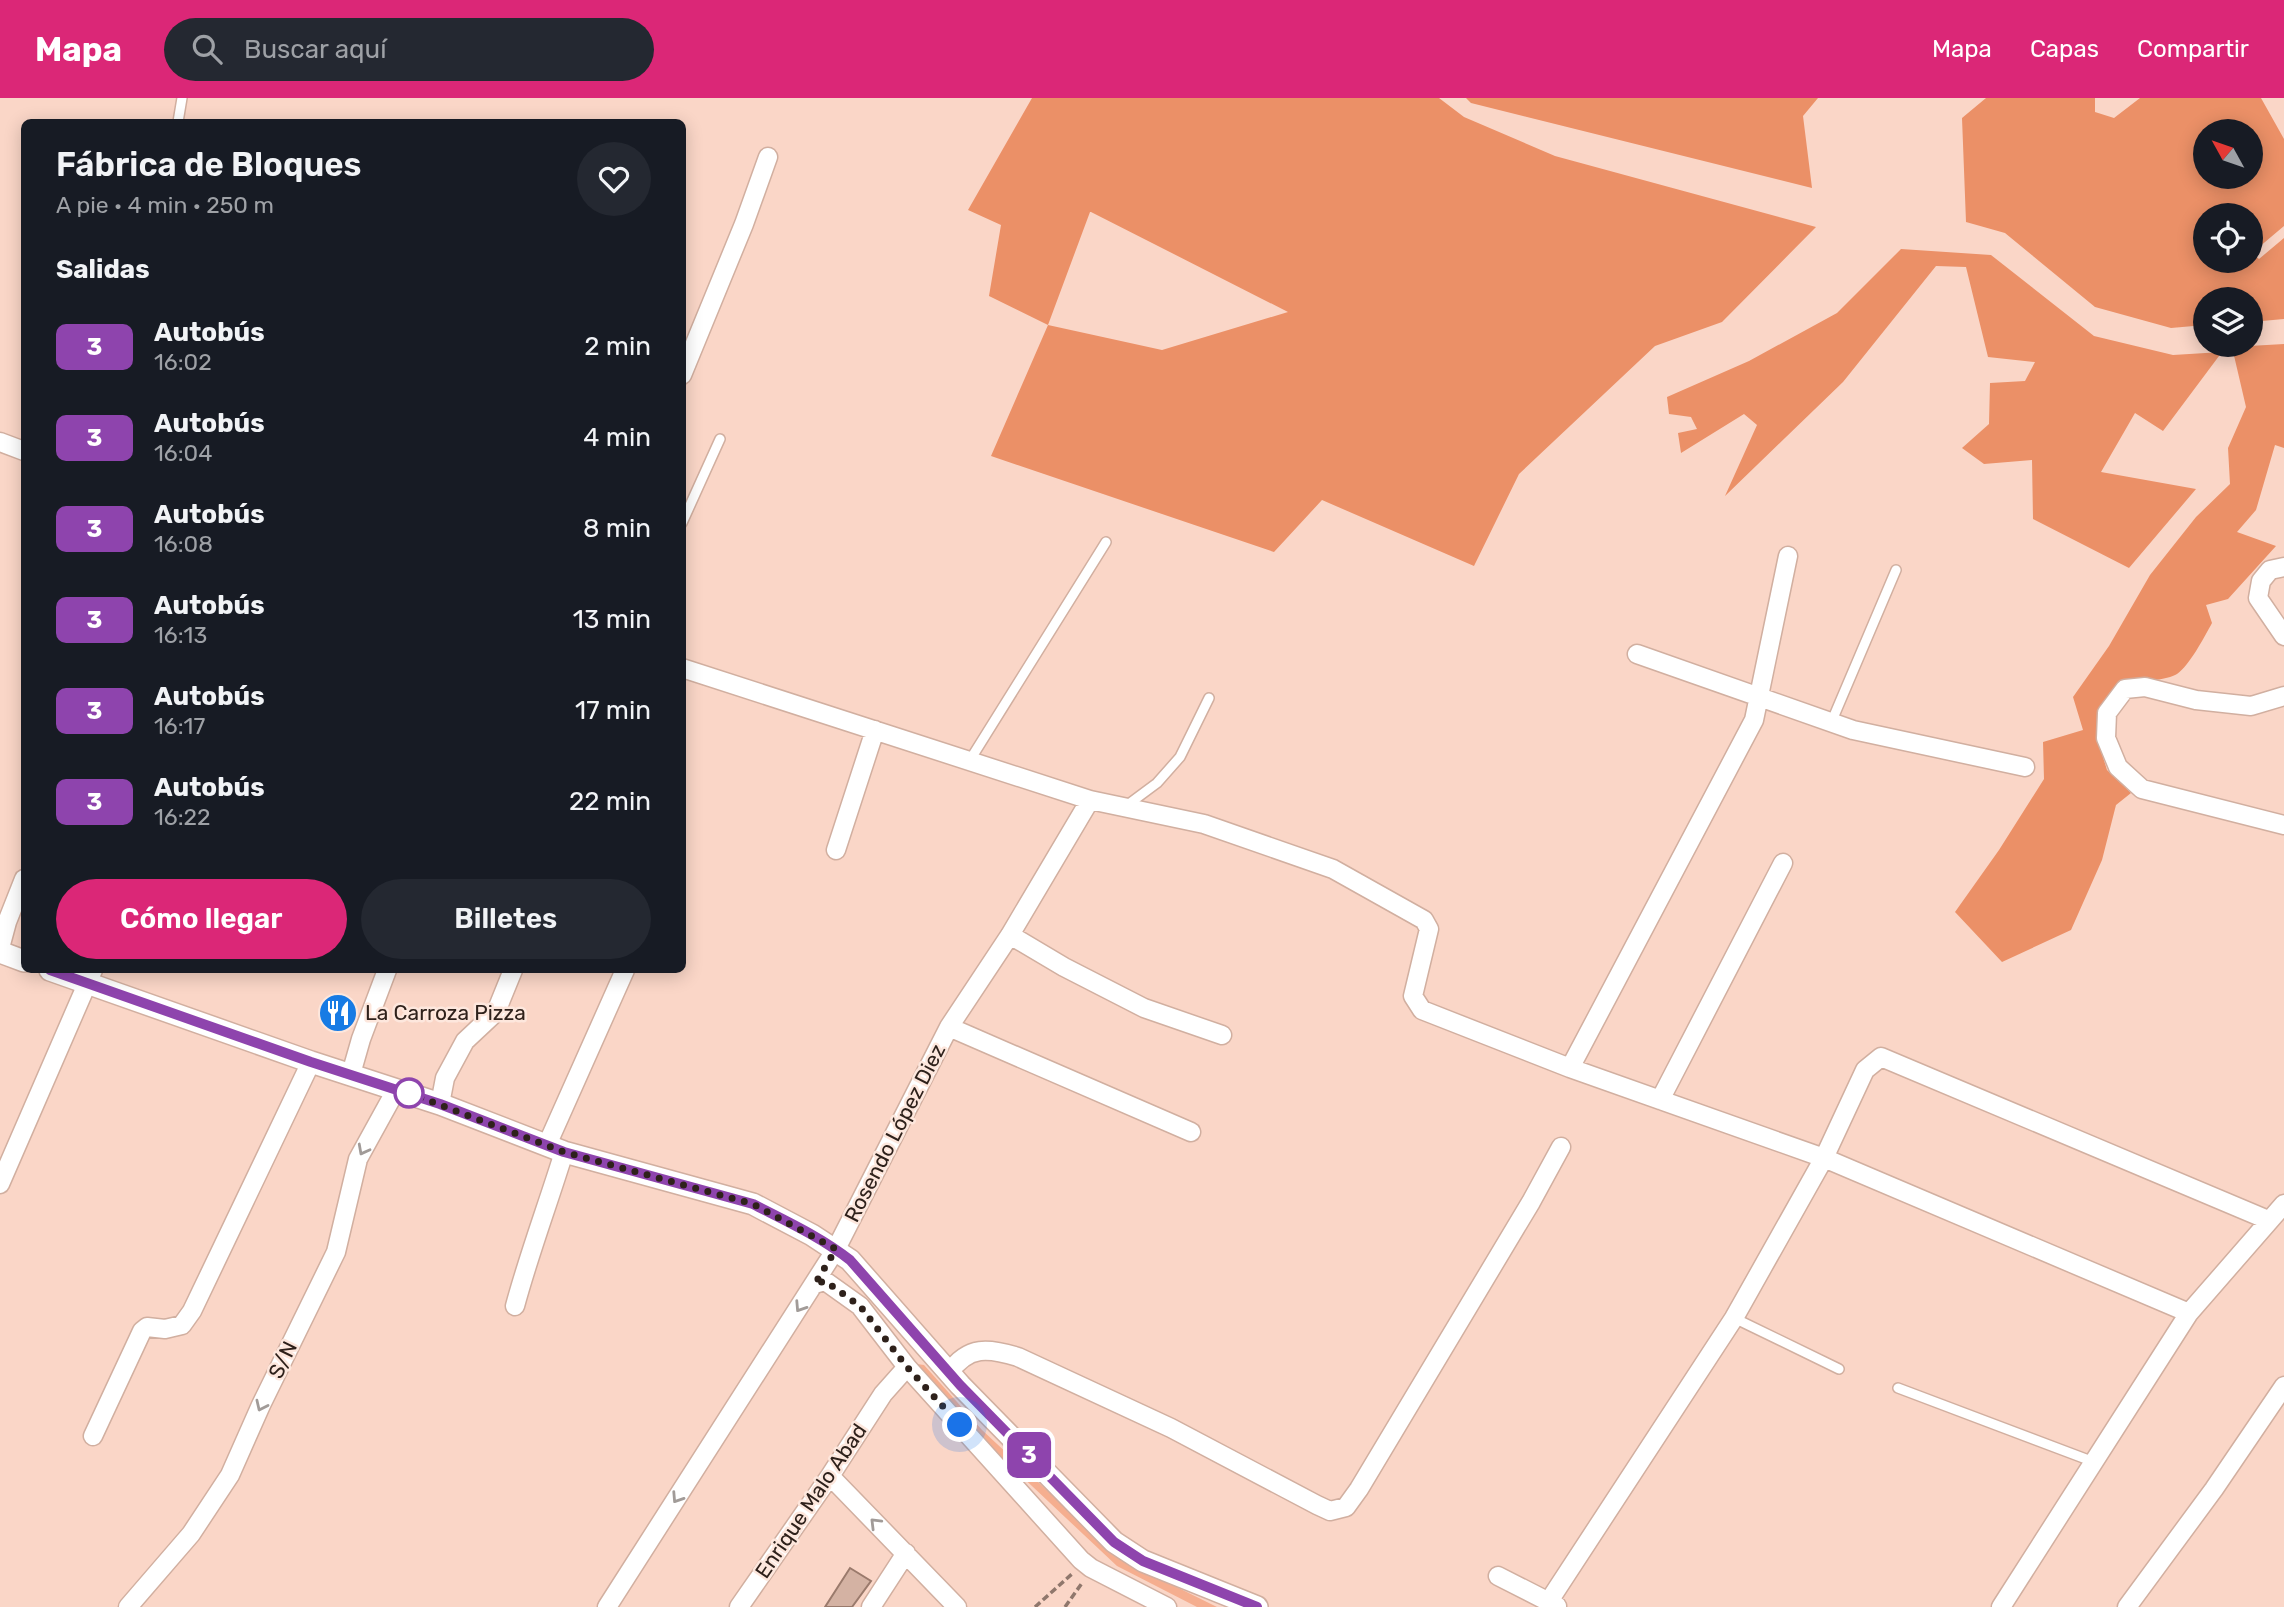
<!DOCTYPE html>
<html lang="es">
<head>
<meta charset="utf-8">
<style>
	body { margin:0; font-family:Rubik,sans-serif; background:#242831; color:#f1f3f6; height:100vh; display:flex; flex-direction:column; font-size:26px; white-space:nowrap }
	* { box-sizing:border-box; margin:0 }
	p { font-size:23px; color:#9ea1a6 }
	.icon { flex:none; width:38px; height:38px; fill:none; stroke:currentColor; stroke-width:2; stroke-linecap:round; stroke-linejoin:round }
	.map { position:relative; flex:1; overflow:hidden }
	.panel { position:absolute; left:21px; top:21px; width:665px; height:854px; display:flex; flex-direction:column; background:#171b24; border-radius:10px; box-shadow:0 4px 18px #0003 }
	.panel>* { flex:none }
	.badge { padding:0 14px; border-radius:10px; font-size:24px; line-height:46px }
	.needle { width:46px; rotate:310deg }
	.buttons { position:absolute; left:2193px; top:21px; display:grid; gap:14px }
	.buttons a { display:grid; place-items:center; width:70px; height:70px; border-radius:50%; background:#171b24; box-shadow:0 4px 18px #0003; font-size:35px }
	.you { position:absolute; width:35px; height:35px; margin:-18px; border:5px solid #fff; border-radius:50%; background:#1a73e8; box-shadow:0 0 0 10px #1a73e833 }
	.map>.badge { position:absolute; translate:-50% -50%; box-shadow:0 0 0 4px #fff }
	h2 { padding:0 35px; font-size:26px; line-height:63px }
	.round { display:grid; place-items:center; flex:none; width:74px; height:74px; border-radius:37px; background:#242831 }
	.overview { display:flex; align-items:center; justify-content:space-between; height:119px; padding:0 35px }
	h1 { font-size:33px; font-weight:600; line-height:52px }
	.primary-button { display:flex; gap:14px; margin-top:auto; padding:14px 35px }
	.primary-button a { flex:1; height:80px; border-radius:42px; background:#db2777; color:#fff; font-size:28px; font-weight:600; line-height:80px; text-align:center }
	.primary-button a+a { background:#242831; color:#f1f3f6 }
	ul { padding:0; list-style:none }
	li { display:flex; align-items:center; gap:21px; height:91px; padding:0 35px }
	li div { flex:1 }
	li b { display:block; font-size:26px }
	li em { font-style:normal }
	li .badge { min-width:77px; font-weight:700; text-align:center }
	header { display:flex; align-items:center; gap:42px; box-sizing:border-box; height:98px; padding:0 35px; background:#db2777; color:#fff }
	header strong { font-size:33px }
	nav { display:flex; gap:38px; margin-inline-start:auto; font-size:24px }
	.search { width:490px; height:63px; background:#242831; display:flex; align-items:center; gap:18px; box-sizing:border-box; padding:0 24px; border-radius:38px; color:#9ea1a6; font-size:26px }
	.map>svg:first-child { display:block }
	.green { fill:#f5ae8f }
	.forest { fill:#eb9067; fill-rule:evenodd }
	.building { fill:#d4b2a3; stroke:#9a7a6c; stroke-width:2 }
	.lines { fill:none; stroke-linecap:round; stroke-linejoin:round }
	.service-casing { stroke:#d1afa0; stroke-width:12 }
	.minor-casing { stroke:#d1afa0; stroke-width:21 }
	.tertiary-casing { stroke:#d1afa0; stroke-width:24 }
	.path { stroke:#8f776c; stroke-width:3.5; stroke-dasharray:7 3.5; stroke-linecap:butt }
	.service { stroke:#fff; stroke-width:9 }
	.minor { stroke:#fff; stroke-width:18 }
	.tertiary { stroke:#fff; stroke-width:21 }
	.oneway { stroke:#a19b98 }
	.line-casing { stroke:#fff; stroke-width:16 }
	.line { stroke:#8e44ad; stroke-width:10 }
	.walk { stroke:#2e211b; stroke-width:7; stroke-dasharray:0 12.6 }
	.stop-dot { fill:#fff; stroke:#8e44ad; stroke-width:3.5 }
	.labels { text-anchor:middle; stroke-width:5; stroke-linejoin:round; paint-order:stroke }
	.poi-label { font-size:21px; fill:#2e211b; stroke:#fde7dd; text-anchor:start }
	.street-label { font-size:21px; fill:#2e211b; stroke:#fde7dd }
</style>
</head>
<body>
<header>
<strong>Mapa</strong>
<div class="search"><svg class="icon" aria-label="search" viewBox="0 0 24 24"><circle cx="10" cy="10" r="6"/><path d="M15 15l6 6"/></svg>Buscar aquí</div>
<nav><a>Mapa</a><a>Capas</a><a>Compartir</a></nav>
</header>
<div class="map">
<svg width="2284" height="1509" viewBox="0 0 2284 1509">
	<rect width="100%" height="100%" fill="#fad6c7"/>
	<path class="green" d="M910,1265l14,2 58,65 140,130 95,47h-20l-80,-41 -135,-127z"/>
	<path class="forest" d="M1032,0h407l25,19 91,39 261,71 -94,95 -67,24 -136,128 -45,92 -152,-66 -48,52 -283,-96 57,-131 -59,-29 12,-71 -33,-15zM1090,114h1l197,100 -126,38 -114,-25z
		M1466,0h352l-15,18 9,72 -341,-85z
		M1986,0h109v14l19,6 26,-20h121l23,41v87l-32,27 7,6 25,-21v81l-33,3 -1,-23h-45v26l-34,3 -76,-21 -90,-74 -39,-11 -4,-104zM2205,33h45v46h-45zM2205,117h45v46h-45z
		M1901,151l90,6 103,81 79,19 49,-3 -59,79 -28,-18 -34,59 95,17 -67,79 -96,-49 -1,-59 -48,4 -22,-16 27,-24 1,-41 35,-2 10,-19 -47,-5 -22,-90 -30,-1 -93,116 -118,114 32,-71 -13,-11 -63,39 -3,-20 19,-4 -6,-12 -22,-3 -2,-17 82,-36 88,-48z
		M2284,246v104l-9,-3 -19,65 -19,22 39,14 -48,53 -22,6 6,18c-7,13 -23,43 -35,51 -9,6 -38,8 -49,8l-30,59 9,29 24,23 -15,12 -14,55 -31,70 -69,32 -47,-50 44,-62 45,-71 -1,-37 40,-12 -10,-33 36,-51 41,-71 46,-58 34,-33 -2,-36 18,-41 -14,-60z"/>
	<path class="building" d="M850,1470l21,13 -19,26h-27z"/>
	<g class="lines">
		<defs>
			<path id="service" d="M178,24l4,-24
				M682,425l38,-84
				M1831,625l65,-153
				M970,662l136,-218
				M1126,708l31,-23 23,-26 29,-59
				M1734,1220l105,51
				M1898,1290l196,74"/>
			<path id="minor" d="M682,277l62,-151 24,-67
				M0,344l24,9
				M2284,469l-14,3 -9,11 -3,17 26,38
				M1637,556l216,76 172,37
				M682,570l408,132 114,24 129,45 91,51 5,9 -16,67 9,14 148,58 254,90 41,-88 16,-13 387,163
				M2284,598l-33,10 -55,-6 -51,-13 -20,2 -18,24 -1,25 12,29 24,22 142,36
				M836,752l39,-120
				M1010,837l54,32 80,41 78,27
				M0,850l7,-26 17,-43
				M949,929l242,105
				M1570,970l184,-348 34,-164
				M351,976l10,-35 26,-69
				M1660,1002l123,-237
				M440,1006l5,-26 20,-37 31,-29 17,-42
				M547,1047l78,-175
				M0,1086l93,-214
				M515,1208c14,-52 33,-102 49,-154
				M907,1269l174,193 10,8 76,39
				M949,1275c19,-28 40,-25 69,-16l153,71 146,77 13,6 16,-4 13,-18 172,-287 30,-55
				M93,1338l49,-105 5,-4 18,2 17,-4 10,-14 119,-249
				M830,1378l127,131
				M1498,1478l59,30
				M1549,1503l185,-283 90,-160 365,155
				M128,1509l63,-73 39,-59 31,-70 75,-153 22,-93 38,-69
				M607,1509l229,-358 113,-222 61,-92 80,-135
				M739,1509l91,-131 53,-82 24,-27 -47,-61 -35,-25 -10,3
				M871,1509l35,-54
				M2001,1509l188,-294 95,-109
				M2127,1509l87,-118 70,-103"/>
			<path id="tertiary" d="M0,854l24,9
				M50,872l261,92 129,42 124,48 189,52 59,31 38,25 110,125 154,157 29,19 114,46"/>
		</defs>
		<use href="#service" class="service-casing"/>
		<use href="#minor" class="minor-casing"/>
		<use href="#tertiary" class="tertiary-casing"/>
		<path class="path" d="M1035,1509l38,-34
			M1065,1509l17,-24"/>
		<use href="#service" class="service"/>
		<use href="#minor" class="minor"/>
		<use href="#tertiary" class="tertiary"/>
	</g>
	<defs><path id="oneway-chevron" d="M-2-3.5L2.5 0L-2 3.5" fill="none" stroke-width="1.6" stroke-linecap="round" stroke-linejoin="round" transform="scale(1.75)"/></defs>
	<g class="oneway">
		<use href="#oneway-chevron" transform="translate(363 1052) rotate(118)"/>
		<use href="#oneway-chevron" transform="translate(800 1209) rotate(123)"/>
		<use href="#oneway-chevron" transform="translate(261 1308) rotate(115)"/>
		<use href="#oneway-chevron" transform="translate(677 1400) rotate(123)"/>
		<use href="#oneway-chevron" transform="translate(875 1425) rotate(-135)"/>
	</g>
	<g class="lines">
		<defs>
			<path id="line" d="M50,872l261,92 129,42 124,48 189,52c33,17 68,33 97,56l110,125 154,157 29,19 114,46"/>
		</defs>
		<use href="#line" class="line-casing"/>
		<use href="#line" class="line"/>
		<path class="walk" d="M409,995l155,59 189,52 83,45 -21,35 10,-3 35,25 47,61 53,58"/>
	</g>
	<defs>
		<symbol id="restaurant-disc" viewBox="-11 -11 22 22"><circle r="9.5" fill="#177be4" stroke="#fde7dd"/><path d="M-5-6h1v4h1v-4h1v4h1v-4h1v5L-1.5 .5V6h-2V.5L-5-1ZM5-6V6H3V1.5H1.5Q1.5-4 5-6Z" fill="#fff"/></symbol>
	</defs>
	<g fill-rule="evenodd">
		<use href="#restaurant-disc" x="316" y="893" width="44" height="44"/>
	</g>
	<circle class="stop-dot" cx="409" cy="995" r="14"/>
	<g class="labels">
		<g class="poi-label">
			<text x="365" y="922">La Carroza Pizza</text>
		</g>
		<g class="street-label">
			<text transform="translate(895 1035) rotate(-63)" y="7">Rosendo López Diez</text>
			<text transform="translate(283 1262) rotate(-64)" y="7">S/N</text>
			<text transform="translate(811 1403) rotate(-56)" y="7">Enrique Malo Abad</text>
		</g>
	</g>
</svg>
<div class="buttons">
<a><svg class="needle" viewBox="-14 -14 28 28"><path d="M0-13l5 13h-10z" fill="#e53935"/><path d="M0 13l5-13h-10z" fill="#9ea1a6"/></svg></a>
<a><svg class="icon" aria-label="locate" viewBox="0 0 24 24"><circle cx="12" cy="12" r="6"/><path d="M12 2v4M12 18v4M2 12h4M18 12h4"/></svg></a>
<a><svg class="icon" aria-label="layers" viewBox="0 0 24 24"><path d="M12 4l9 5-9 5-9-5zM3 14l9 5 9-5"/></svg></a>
</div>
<div class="you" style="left:960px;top:1327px"></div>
<b class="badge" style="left:1029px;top:1357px;background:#8e44ad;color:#fff">3</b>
<section class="panel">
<div class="overview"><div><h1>Fábrica de Bloques</h1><p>A pie · 4 min · 250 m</p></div><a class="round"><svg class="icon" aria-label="heart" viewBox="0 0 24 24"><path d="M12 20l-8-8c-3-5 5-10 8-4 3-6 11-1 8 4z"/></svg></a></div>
<h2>Salidas</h2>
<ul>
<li><span class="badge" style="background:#8e44ad;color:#fff">3</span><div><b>Autobús</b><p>16:02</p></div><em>2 min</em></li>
<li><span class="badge" style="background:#8e44ad;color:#fff">3</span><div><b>Autobús</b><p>16:04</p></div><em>4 min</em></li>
<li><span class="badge" style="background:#8e44ad;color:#fff">3</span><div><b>Autobús</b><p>16:08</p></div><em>8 min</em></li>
<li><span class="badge" style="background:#8e44ad;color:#fff">3</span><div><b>Autobús</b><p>16:13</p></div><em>13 min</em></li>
<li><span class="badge" style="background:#8e44ad;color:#fff">3</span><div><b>Autobús</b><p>16:17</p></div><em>17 min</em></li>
<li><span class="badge" style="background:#8e44ad;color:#fff">3</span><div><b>Autobús</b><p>16:22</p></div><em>22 min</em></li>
</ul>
<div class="primary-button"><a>Cómo llegar</a><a>Billetes</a></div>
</section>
</div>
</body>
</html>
